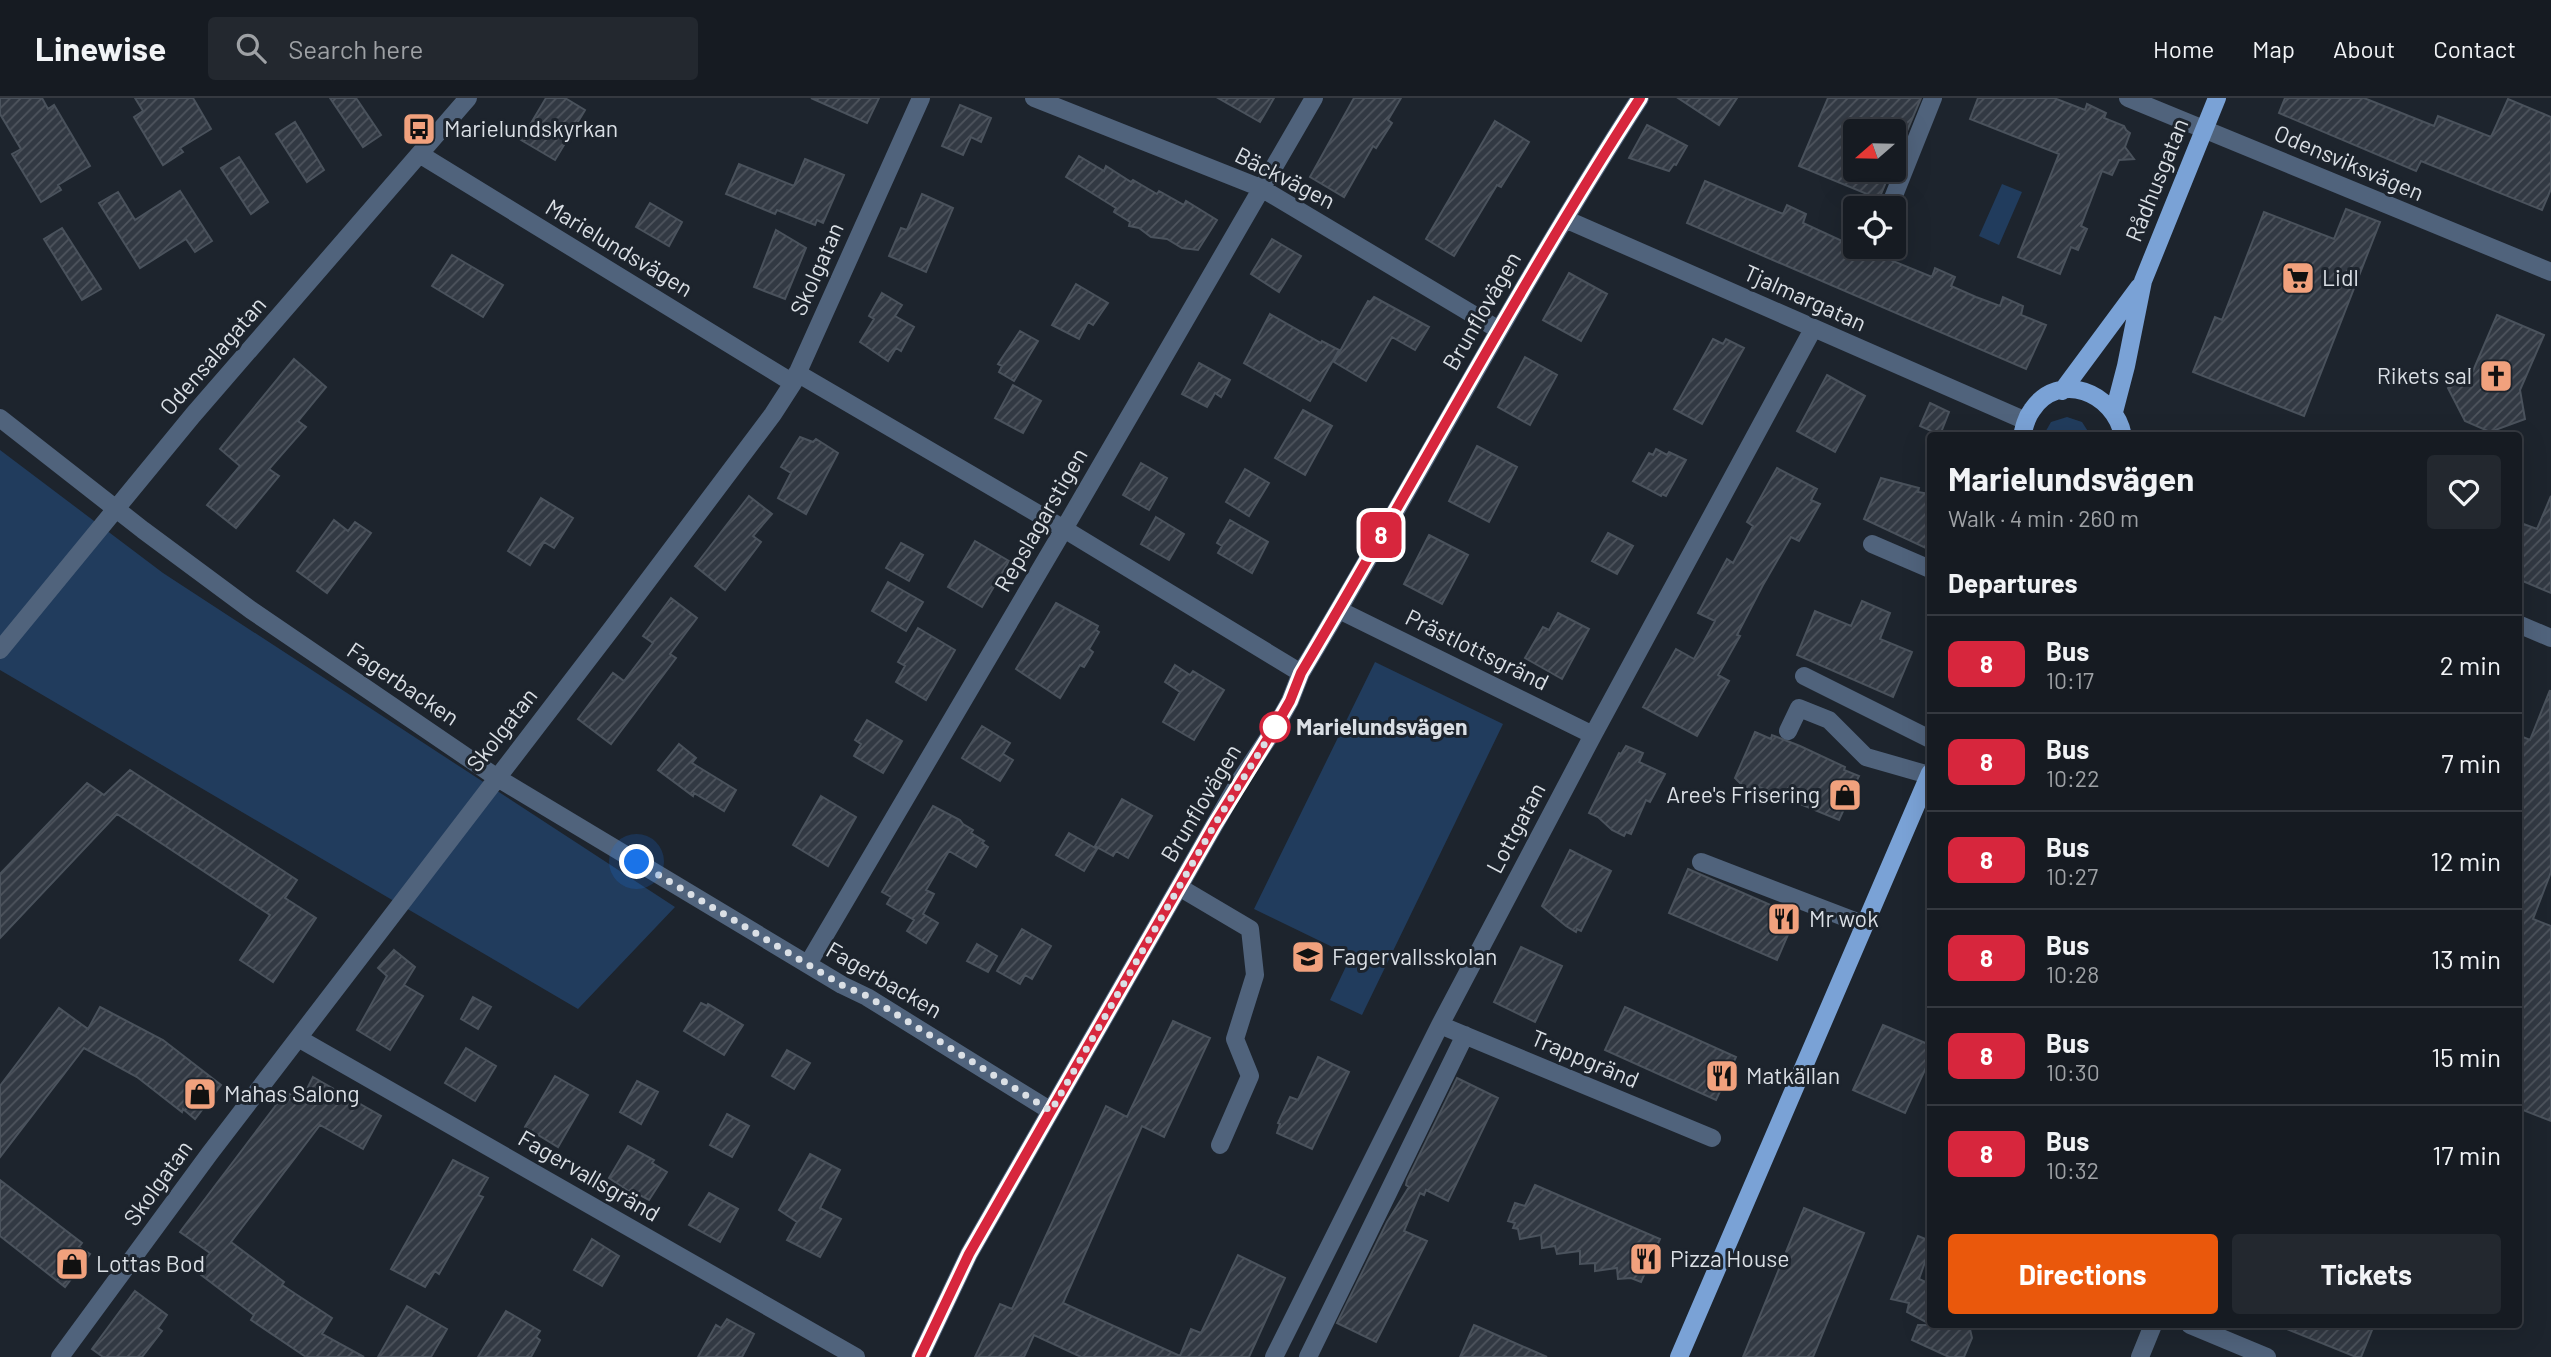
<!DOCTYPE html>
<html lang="en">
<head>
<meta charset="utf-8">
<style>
	body { margin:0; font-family:Barlow,sans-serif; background:#23282f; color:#f1f3f6; height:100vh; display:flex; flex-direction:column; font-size:26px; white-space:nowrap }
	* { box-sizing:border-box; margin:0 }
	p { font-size:23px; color:#9ea1a5 }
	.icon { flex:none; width:38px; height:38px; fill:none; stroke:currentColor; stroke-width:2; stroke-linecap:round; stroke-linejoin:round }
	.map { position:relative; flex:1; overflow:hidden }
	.drawer { position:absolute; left:1927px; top:334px; width:595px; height:896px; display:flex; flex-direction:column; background:#161b22; border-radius:7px; box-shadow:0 7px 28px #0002,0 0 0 2px #353940 }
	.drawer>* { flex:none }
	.badge { padding:0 14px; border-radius:10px; font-size:24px; line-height:46px }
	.needle { width:46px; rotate:250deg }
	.tools { position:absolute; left:1843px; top:21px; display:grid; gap:14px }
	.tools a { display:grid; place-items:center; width:63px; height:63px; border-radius:7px; background:#161b22; box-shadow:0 7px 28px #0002,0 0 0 2px #353940; font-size:35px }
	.you { position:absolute; width:35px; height:35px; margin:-18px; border:5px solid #fff; border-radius:50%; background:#1a73e8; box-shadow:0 0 0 10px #1a73e833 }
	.map>.badge { position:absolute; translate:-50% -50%; box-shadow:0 0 0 4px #fff }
	h2 { padding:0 21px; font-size:26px; line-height:63px }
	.round { display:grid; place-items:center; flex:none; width:74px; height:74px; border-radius:7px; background:#23282f }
	.overview { display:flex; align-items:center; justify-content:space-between; height:119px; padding:0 21px }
	h1 { font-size:33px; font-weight:700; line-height:52px }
	.cta { display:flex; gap:14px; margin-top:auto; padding:14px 21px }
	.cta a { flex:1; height:80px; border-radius:7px; background:#ea580c; color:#fff; font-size:28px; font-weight:700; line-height:80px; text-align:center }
	.cta a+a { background:#23282f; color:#f1f3f6 }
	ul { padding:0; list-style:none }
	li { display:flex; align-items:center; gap:21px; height:98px; padding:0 21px; border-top:2px solid #353940 }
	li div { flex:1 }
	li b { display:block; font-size:26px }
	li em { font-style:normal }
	li .badge { min-width:77px; font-weight:700; text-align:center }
	header { display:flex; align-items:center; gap:42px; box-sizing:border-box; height:98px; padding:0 35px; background:#161b22; border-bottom:2px solid #353940 }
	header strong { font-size:33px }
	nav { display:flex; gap:38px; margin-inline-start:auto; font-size:24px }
	.search { width:490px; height:63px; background:#23282f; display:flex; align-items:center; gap:18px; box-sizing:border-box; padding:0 24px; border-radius:7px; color:#9ea1a5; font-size:26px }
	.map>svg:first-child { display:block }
	.park { fill:#213c5d }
	.building { fill:url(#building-hatch); stroke:#4a525c; stroke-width:2 }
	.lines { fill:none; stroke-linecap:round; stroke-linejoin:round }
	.minor { stroke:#50637c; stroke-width:18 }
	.major { stroke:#7aa2d6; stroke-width:18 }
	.line-casing { stroke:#fff; stroke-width:16 }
	.line { stroke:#d7263d; stroke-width:10 }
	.walk { stroke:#dadfe5; stroke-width:7; stroke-dasharray:0 12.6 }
	.stop-dot { fill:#fff; stroke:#d7263d; stroke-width:3.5 }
	.labels { text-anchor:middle; stroke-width:6; stroke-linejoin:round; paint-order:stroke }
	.poi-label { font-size:23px; fill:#dadfe5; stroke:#1d242d; text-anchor:start }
	.street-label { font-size:23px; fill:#dadfe5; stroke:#1d242d }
	.stop-label { font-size:23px; font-weight:bold; fill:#dadfe5; stroke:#1d242d; text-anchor:start }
</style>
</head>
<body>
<header>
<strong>Linewise</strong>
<div class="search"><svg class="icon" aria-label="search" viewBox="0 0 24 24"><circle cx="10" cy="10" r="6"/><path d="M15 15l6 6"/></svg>Search here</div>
<nav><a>Home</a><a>Map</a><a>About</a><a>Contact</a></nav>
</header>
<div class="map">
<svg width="2551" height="1259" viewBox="0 0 2551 1259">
	<defs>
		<pattern id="building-hatch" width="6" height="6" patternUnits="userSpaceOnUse" patternTransform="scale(1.75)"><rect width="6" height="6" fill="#323943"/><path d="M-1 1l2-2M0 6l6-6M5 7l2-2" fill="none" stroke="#4f555e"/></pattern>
	</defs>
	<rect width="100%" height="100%" fill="#1d242d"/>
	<path class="park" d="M2002,86l20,8 -23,53 -20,-9z
		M2067,319l15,5 9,14h-48l8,-14z
		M0,352l163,123 512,334 -97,102 -578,-339z
		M1375,564l128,62 -141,291 -32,-15 21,-44 -97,-47z"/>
	<path class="building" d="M0,0h42l6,11 6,-4 36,61 -32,19 3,5 -20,12 -29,-48 9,-5 -21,-35z
		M135,0h58l18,31 -31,19 3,4 -20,13 -29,-48 9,-6z
		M330,0h26l25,37 -18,12z
		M546,0h19l20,12 -30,50 -34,-20z
		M811,0h68l-12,25z
		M1218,0h56l-14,24z
		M1354,0h47l-13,22 4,3 -16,25 -3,-2 -29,51 -34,-20z
		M1678,0h59l-18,27z
		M1828,0h93l-14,33h-52v39h36l-12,29 -80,-33z
		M1978,0h76l31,12 2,-6 19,9 -2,5 20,8 2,4 4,3 -5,14 9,12 -15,1 -7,15 -10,-4 -21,55 6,3 -9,21 -7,-3 -11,27 -42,-17 41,-103 -89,-35z
		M2285,0h79l70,28 4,-10 53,21 17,-38 43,18v72l-9,21 -121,-49 -5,10 -137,-58z
		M960,7l31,13 -10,24 -10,-5 -8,18 -21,-9z
		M1495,23l34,21 -28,45 -4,-2 -43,71 -28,-17z
		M295,24l29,48 -17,12 -31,-48z
		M1647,27l40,21 -11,19 -2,-1 -5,7 -40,-13z
		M1079,58l25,15 2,-5 25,16 2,-2 24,14 2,-3 25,14 2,-4 31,19 -19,30 -16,-2 -15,-9 -16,-2 -12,-9 -10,-2 1,-4 -16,-10 2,-4 -50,-31z
		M239,59l29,45 -17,12 -30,-46z
		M805,61l39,16 -21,48 -6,-3 -2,5 -38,-15 -2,4 -49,-20 13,-30 55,22z
		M1705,83l78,33 4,-9 19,9 -3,9 52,24h31l-3,10 49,20 3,-9 20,9 -4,9 25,11 24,9 3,-9 20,9 -2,9 25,10 -20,44 -339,-146z
		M180,93l32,50 -17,11 -9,-13 -46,29 -41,-65 19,-11 17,28z
		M922,96l31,14 -27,64 -37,-16 12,-28 6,2z
		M650,105l32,19 -13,24 -33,-19z
		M2346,111l34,13 -76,194 -111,-44 22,-55 7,3 42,-108 70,27z
		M62,130l39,61 -19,11 -38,-61z
		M776,132l30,18 -21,51 -31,-12z
		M1272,141l29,17 -22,36 -28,-18z
		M452,157l51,30 -20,32 -51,-31z
		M1569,175l38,21 -26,47 -38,-21z
		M1076,186l32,19 -15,22 -5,-3 -9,17 -27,-14z
		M882,195l20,12 -7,11 19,11 -13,24 -5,-3 -8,13 -28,-19 14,-23 -5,-3z
		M1374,199l55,30 -14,23 -23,-13 -26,44 -32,-19 34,-61 2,1z
		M1270,216l51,29 1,-2 17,9 -29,51 -66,-38z
		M2497,217l47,20 -24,55 5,29 -35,13 -25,-11 -17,-33 25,-17z
		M1020,233l18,10 -24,40 -15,-9 3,-6 -4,-2z
		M1713,241l10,5 3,-5 18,9 -42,76 -28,-15z
		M1525,259l32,18 -27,50 -32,-18z
		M294,261l32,28 -28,34 8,6 -37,42 10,7 -43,52 -29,-23 33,-39 -20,-17z
		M1199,265l31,17 -9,17 -6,-4 -8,14 -25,-13z
		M1827,277l38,21 -30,56 -38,-21z
		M1013,287l28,16 -18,32 -28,-15z
		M1930,305l19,9 -9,23 -20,-9z
		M1303,312l29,16 -27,49 -30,-17z
		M800,339l13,5 3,-3 22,14 -32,61 -28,-16 13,-25 -10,-6z
		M1477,348l40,21 -28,55 -40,-21z
		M1656,351l11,6 2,-3 17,8 -20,36 -4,-2 -1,2 -28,-15 16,-28 4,2z
		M1141,365l26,15 -18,32 -26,-15z
		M1777,370l40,21 -6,11 9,4 -21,37 -8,-4 -28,48 -26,50 3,1 -22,39 11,6 -32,55 -54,-29 33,-58 18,10 21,-38 -17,-8 29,-54 6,4 20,-37 -6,-4z
		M1245,371l24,14 -20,33 -23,-14z
		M1881,380l38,10 -1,4 12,2v56l-66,-31z
		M749,398l23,18 -19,22 8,6 -36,48 -30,-24z
		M2551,398v97l-33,-14v-57l19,7z
		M541,400l32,20 -19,30 -10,-6 -14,23 -22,-14z
		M1156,419l28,17 -15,26 -28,-16z
		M334,422l14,11 7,-9 16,11 -44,60 -30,-22z
		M1230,422l38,22 -16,31 -34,-20 4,-7 -5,-3z
		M1608,435l25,13 -16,28 -25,-13z
		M1429,437l39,20 -26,49 -38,-20z
		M975,443l34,20 -27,46 -34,-20z
		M901,445l22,12 -14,26 -23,-13z
		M888,484l35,20 -17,29 -34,-20z
		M671,500l26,20 -27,36 6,4 -65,86 -33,-25 35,-46 11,8 29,-38 -10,-7z
		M1862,503l28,12 -10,26 32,13 -19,45 -96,-42 18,-44 36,15z
		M1056,505l42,23 -2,4 3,2 -10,17 4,3 -9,15 -4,-2 -20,33 -44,-29z
		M1558,515l31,16 -27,50 -37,-21 18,-31 6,3z
		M918,530l37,22 -29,50 -30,-18 9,-16 -7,-4z
		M1175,567l15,10 3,-4 31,19 -30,50 -31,-18 17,-30 -15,-10z
		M2550,592l1,182 -18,47 18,7v195l-33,-13v-373l12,5z
		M867,622l35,21 -19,32 -29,-17 7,-12 -6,-4z
		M982,628l28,17 -7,11 10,6 -13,21 -38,-23z
		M1755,634l16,7 1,-4 28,11 45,21 -1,3 15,6 -6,12 3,2 -8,20 -4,-1 -5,11 -80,-33 -8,7 -16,-16z
		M679,646l17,14 -4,5 44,27 -12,21 -30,-18 -1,3 -35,-26z
		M1626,648l17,7 -4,9 26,12 -15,28 -4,-2 -15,34 -5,-2 -2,4 -12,-6 -14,-13 -9,-4 30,-60 2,1z
		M130,672l167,110 -12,18 31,20 -43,64 -33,-22 30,-45 -153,-101 -117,124v-64l87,-91 17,12z
		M821,698l35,21 -28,49 -35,-21z
		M1122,701l30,17 -24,42 -12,-7 -3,5 -18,-10z
		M933,708l27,14 3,4 10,6 -2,3 13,8 -2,2 6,4 -12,20 -27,-16 -23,39 8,4 -11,20 15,9 -12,20 -19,-12 7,-11 -27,-16 4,-7 -9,-5z
		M1069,735l28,16 -13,22 -28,-16z
		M1570,752l41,21 -30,60 -4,-2 -1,3 -10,-6 -24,-20z
		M1688,771l108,47 -19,44 -108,-47z
		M1022,831l29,17 -19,33 -7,-4 -5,9 -23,-13z
		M977,846l20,12 -9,16 -21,-11z
		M1521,849l41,19 -27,56 -41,-20z
		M394,852l21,17 -11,18 19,11 -33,54 -33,-20 30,-54 -9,-8z
		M473,899l18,10 -13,22 -17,-10z
		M701,905l6,3 1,-2 35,21 -19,30 -40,-24z
		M100,909l63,33 58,45 -26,34 -12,-10 -1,3 -45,-35 -53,-29 -84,109v-71l59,-78 29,21z
		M1625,909l111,50 -20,43 -111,-50z
		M1173,923l37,17 -46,99 -22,-11 -79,177 117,53 11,-27 10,4 37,-78 47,23 -36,79h-168l-47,-22 -10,22h-49l25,-53 12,5 94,-203 21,11z
		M1883,927l47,20v14l-25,54 -52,-23z
		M466,950l30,18 -21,35 -30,-18z
		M787,952l23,13 -16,26 -22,-13z
		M1318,959l31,15 -37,77 -35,-16 3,-9 -2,-1 12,-26 8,3z
		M555,978l33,19 -30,52 -33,-20z
		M313,979l68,39 -18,33 -43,-24 -89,117 53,40 -2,3 50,33 -10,16 42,23h-58l-55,-37 3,-5 -58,-44 14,-18 -30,-21 106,-140 15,9z
		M1457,980l41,20 -50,103 -22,-11 -2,5 -4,-2 -16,38 23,10 -51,101 -39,-19 50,-101 22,-35 -3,-2 1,-5z
		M637,983l21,11 -17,32 -21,-12z
		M727,1016l22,12 -17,31 -22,-12z
		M628,1048l26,14 -2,3 15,9 -18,28 -15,-8 -1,2 -24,-16z
		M810,1056l30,16 -20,38 21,11 -21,38 -33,-17 10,-18 -18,-12z
		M453,1062l35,18 -10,17 5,2 -44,77 -4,-3 -10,16 -34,-18z
		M0,1082l82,63 -3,4 11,7 -25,33 -65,-51z
		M1535,1087l125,54 -19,43 -10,-4 -13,1 -1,-11 -22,3v-8l-15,1v-13l-23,3 -2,-8 -13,2 -1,-13 -21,4 -2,-10 -5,-1 2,-5 -7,-2 7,-18 10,3z
		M709,1095l29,16 -18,33 -31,-17z
		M1804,1110l60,25 -51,124h-70z
		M1918,1138l12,5v7l-11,31 11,5v40l-23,-12 2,-9 -18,-4z
		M592,1141l27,17 -17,30 -28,-16z
		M135,1193l32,24 -9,13 4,3 -20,26h-39l-11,-8z
		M407,1208l40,23 -16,28h-53z
		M506,1213l34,20 -4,6 4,3 -9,17h-53z
		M727,1221l27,15 -12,23h-44l18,-32 5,3z
		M1474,1227l73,32h-87z
		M1918,1227h51l3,13 -8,19h-15l-37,-17z
		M2277,1227h97l-13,32h-5z"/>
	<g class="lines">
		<path class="minor" d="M1034,0l227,90 238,142
			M2128,0l423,174
			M421,57l372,228
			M1889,110l44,-110
			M1565,121l461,202
			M797,275l267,156 237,144
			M0,320l143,112 108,80 245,167 346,208 25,12 184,114
			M1872,446l58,25
			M1339,512l254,125
			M2518,526l33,14
			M0,552l193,-235 275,-317
			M1804,578l126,63
			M1788,633l11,-23 30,12 37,37 63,18
			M1701,764l164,63
			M1179,789l71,42 5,46 -20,64 15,37 -30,69
			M808,866l256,-435 250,-431
			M1440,927l272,113
			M298,940l558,319
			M2190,1227l77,32
			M60,1259l150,-204 403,-526 160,-213 20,-31 128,-285
			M920,1259l49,-103 270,-472 36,-54 15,-27 11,-28c115,-191 218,-388 339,-575
			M1274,1259l166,-332 153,-290 220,-406
			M1308,1259l157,-322
			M2140,1259l13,-32"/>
		<path class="major" d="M2062,293l77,-104
			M2114,314l12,-46 17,-85 74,-183
			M2022,338c2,-9 4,-18 10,-26 26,-40 83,-18 91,26
			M1679,1259l251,-584"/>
	</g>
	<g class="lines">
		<defs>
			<path id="line" d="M920,1259l49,-103 246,-430 60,-97 15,-26 11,-28c114,-191 218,-388 339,-575"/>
		</defs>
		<use href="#line" class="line-casing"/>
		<use href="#line" class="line"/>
		<path class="walk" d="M637,764l205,123 25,11 184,115 164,-287 60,-97"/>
	</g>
	<defs>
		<symbol id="bus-square" viewBox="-11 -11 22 22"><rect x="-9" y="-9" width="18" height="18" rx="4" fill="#f1a17d" stroke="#1d242d"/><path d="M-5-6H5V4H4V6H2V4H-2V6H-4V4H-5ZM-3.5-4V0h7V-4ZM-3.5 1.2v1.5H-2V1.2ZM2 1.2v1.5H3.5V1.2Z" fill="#111"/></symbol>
		<symbol id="supermarket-square" viewBox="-11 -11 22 22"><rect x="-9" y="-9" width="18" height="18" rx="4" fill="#f1a17d" stroke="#1d242d"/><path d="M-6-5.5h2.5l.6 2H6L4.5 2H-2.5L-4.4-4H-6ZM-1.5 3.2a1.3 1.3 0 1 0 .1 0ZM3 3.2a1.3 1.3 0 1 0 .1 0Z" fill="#111"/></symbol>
		<symbol id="church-square" viewBox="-11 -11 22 22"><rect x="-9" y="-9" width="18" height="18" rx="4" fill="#f1a17d" stroke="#1d242d"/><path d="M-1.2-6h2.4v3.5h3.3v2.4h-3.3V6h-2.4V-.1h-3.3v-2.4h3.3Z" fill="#111"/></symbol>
		<symbol id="shop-square" viewBox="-11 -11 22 22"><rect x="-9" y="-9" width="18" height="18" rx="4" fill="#f1a17d" stroke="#1d242d"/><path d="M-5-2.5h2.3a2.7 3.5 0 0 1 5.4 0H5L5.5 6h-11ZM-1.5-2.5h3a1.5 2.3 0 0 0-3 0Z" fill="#111"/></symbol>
		<symbol id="restaurant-square" viewBox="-11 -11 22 22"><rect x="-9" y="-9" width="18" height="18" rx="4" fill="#f1a17d" stroke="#1d242d"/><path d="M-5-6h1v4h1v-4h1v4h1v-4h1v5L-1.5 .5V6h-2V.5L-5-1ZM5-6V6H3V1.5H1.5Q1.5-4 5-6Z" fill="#111"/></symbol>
		<symbol id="school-square" viewBox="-11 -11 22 22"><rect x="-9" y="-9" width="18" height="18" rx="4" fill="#f1a17d" stroke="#1d242d"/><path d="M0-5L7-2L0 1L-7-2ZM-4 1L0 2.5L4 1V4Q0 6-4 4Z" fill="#111"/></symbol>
	</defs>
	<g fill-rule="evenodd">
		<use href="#bus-square" x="400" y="12" width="38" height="38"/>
		<use href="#supermarket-square" x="2279" y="161" width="38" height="38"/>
		<use href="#church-square" x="2477" y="259" width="38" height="38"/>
		<use href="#shop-square" x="1826" y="678" width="38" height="38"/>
		<use href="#restaurant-square" x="1765" y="802" width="38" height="38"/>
		<use href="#school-square" x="1289" y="840" width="38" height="38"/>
		<use href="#restaurant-square" x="1703" y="959" width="38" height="38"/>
		<use href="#shop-square" x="181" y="977" width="38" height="38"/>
		<use href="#restaurant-square" x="1627" y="1142" width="38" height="38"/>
		<use href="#shop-square" x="53" y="1147" width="38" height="38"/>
	</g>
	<circle class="stop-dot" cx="1275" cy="629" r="14"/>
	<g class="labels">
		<g class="poi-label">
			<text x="444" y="39">Marielundskyrkan</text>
			<text x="2322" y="188">Lidl</text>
			<text x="2472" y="286" text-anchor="end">Rikets sal</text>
			<text x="1820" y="705" text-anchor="end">Aree's Frisering</text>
			<text x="1809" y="829">Mr wok</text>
			<text x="1332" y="867">Fagervallsskolan</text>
			<text x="1746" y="986">Matkällan</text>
			<text x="224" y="1004">Mahas Salong</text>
			<text x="1670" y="1169">Pizza House</text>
			<text x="96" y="1174">Lottas Bod</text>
		</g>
		<g class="street-label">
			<text transform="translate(2349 65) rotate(23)" y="8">Odensviksvägen</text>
			<text transform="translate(1285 80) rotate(27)" y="8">Bäckvägen</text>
			<text transform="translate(2157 82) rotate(-68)" y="8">Rådhusgatan</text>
			<text transform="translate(619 150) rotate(31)" y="8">Marielundsvägen</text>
			<text transform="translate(817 171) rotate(-66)" y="8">Skolgatan</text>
			<text transform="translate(1805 200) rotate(24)" y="8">Tjalmargatan</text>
			<text transform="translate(1482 213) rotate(-60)" y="8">Brunflovägen</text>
			<text transform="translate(213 258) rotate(-49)" y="8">Odensalagatan</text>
			<text transform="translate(1041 422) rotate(-60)" y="8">Repslagarstigen</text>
			<text transform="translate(1477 552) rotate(26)" y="8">Prästlottsgränd</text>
			<text transform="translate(403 586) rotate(34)" y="8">Fagerbacken</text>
			<text transform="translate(502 632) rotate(-52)" y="8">Skolgatan</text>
			<text transform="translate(1201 705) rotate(-59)" y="8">Brunflovägen</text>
			<text transform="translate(1516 730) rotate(-62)" y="8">Lottgatan</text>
			<text transform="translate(884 882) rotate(30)" y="8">Fagerbacken</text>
			<text transform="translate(1585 961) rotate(23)" y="8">Trappgränd</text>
			<text transform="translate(589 1078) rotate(30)" y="8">Fagervallsgränd</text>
			<text transform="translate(158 1085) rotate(-54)" y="8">Skolgatan</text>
		</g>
		<g class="stop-label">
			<text x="1296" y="637">Marielundsvägen</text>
		</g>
	</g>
</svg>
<div class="tools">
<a><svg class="needle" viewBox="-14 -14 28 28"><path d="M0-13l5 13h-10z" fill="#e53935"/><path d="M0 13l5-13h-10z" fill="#9ea1a5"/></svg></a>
<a><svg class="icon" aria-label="locate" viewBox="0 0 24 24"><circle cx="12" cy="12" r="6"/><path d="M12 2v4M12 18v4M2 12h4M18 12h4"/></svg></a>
</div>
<div class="you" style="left:637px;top:764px"></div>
<b class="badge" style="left:1381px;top:437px;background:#d7263d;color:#fff">8</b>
<section class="drawer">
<div class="overview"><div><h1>Marielundsvägen</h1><p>Walk · 4 min · 260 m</p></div><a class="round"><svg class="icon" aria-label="heart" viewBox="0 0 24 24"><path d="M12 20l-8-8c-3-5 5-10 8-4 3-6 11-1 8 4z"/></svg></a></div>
<h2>Departures</h2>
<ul>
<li><span class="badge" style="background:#d7263d;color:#fff">8</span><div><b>Bus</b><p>10:17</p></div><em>2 min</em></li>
<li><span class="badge" style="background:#d7263d;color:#fff">8</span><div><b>Bus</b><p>10:22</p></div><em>7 min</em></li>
<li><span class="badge" style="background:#d7263d;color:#fff">8</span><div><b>Bus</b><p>10:27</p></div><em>12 min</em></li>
<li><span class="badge" style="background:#d7263d;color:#fff">8</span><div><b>Bus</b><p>10:28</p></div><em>13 min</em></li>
<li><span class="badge" style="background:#d7263d;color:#fff">8</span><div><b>Bus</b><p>10:30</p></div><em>15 min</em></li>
<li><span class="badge" style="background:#d7263d;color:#fff">8</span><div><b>Bus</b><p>10:32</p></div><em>17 min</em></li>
</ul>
<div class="cta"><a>Directions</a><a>Tickets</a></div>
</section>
</div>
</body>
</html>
